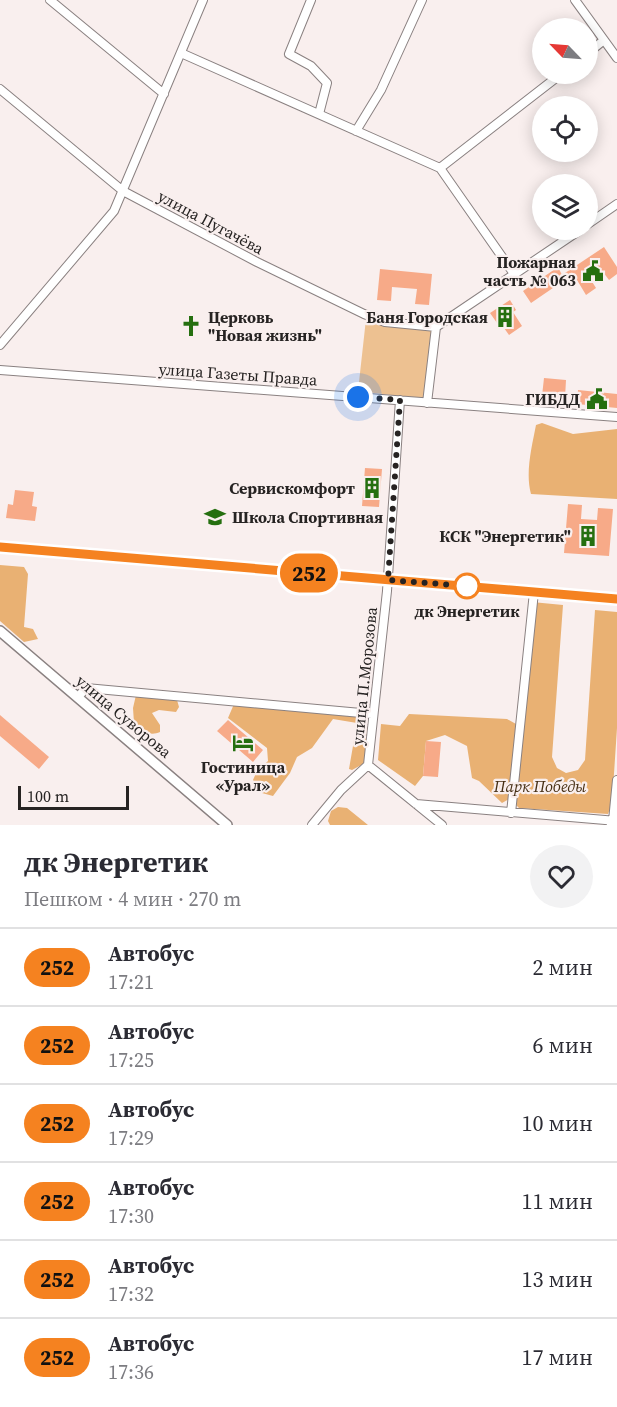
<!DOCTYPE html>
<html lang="ru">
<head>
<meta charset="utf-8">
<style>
	body { margin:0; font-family:"Source Serif 4",serif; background:#f2f2f3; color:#2b2b33; height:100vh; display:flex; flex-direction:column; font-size:22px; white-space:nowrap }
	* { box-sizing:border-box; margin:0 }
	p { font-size:20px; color:#7c7c81 }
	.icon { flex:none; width:33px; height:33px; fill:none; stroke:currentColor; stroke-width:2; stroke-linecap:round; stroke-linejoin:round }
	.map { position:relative; height:825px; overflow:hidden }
	.sheet { display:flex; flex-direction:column; background:#fff; flex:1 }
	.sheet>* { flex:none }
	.badge { padding:0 12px; border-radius:20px; font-size:21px; line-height:39px }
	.needle { width:39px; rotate:295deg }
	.buttons { position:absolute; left:532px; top:18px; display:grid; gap:12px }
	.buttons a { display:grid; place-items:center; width:66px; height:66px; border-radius:50%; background:#fff; box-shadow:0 3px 15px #0003; font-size:30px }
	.scale { position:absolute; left:18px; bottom:15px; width:111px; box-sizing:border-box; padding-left:6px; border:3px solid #262322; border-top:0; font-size:16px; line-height:21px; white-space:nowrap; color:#262322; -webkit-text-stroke:4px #f9efee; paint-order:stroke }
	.you { position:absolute; width:30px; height:30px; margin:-15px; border:4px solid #fff; border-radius:50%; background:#1a73e8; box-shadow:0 0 0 9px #1a73e833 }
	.map>.badge { position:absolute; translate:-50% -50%; box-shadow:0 0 0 3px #fff }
	.round { display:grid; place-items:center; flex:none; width:63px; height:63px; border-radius:32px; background:#f2f2f3 }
	.summary { display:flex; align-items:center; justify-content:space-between; height:102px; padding:0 24px }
	h1 { font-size:28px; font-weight:700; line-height:45px }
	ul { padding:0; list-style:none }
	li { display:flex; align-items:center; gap:18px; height:78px; padding:0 24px; border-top:2px solid #e1e1e2 }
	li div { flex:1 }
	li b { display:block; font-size:22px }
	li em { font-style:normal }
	li .badge { min-width:66px; font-weight:700; text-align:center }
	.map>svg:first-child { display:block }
	.green { fill:#edc191 }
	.forest { fill:#e9b173 }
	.building { fill:#f7aa88 }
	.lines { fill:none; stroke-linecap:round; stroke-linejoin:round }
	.minor-casing { stroke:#8a8181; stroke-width:10 }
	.major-casing { stroke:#8a8181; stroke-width:12 }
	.minor { stroke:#fff; stroke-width:8 }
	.major { stroke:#fff; stroke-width:9 }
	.line-casing { stroke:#fff; stroke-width:14 }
	.line { stroke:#f58220; stroke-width:9 }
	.walk { stroke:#262322; stroke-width:6; stroke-dasharray:0 10.8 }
	.stop-dot { fill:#fff; stroke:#f58220; stroke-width:3 }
	.labels { text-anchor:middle; stroke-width:4.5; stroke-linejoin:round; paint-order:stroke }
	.street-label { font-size:16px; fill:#262322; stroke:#f9efee }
	.poi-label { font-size:16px; font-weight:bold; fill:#262322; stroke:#f9efee; text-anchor:end }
	.stop-label { font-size:16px; font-weight:bold; fill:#262322; stroke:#f9efee }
	.park-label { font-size:16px; font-style:italic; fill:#462f14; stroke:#f9efee }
</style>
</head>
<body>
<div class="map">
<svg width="617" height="825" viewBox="0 0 617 825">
	<rect width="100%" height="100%" fill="#f9efee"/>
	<path class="green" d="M366,319l16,6 50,6 -8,68 -66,-8z"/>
	<path class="forest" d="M542,423l31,11 44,-5v70l-86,-5c-6,-21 1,-48 5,-69z
		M0,565l24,2 4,7 -4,53 9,2 5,10 -14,3 -24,-21z
		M532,602l31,3 -11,152 5,11 9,5 12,-3 7,-10 10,-150 22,2v116l-5,76 -4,10 -89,-6 -4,-4z
		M136,695l41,5 2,7 -3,5 -17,-2 -7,3 8,12v7c-11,5 -19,-2 -26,-9l-1,-15z
		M234,704l133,12 -2,47 -13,7 -3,-1 8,-46 -24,-4 -21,29 -15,9 -7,16 -17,23 -11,-3 -9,-13 4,-9 11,-10 -1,-13 -39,-30z
		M409,714l98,5 9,5 -5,74 -9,5 -23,-22 -7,-3 -5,-32 -22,-11 -19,6 -3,35 -8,10 -37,-26 3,-36 19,2z
		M338,807l9,1 21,17h-38l-2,-4 3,-10z"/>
	<path class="building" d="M604,247l13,20v7l-8,6 -6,-8 -12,8 5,8 -10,7 -9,-15 -5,3 -3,-6 -38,26 -8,-12 35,-24 4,8z
		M380,269l52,5 -3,31 -14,-1 2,-15 -25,-2 -1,14 -14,-1z
		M510,300l6,10 -3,2 9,14 -13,9 -10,-14 -2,2 -7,-10z
		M544,378l22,2 -1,18 -23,-2z
		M578,390l39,4v14l-40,-4z
		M365,468l17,1 -3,38 -17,-1z
		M15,490l19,2 -2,14 5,1 -2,14 -29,-3 2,-14 5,1z
		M568,504l14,1 -1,14 16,1 1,-12 15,1 -4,47 -45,-3z
		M0,715l49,42 -10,12 -39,-33z
		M228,720l35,30 -10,12 -36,-31z
		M426,741l15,1 -3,35 -15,-1z"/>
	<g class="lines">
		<defs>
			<path id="minor" d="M50,0l114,94
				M311,0l-22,54 22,12 16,17 -8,31
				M575,0l42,58
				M181,53l259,115 74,106
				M588,53l16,-13
				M0,89l123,102 134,71 107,52 21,8 51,5
				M356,131l25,-41 41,-90
				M440,168l121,-94
				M588,224l29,-20
				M0,345l114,-134 89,-211
				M0,370l617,47
				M427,403l9,-76 144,-97
				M78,697l8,-9 286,26
				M368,765l74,60
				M416,804l201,17
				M511,813l23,-221
				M610,822l3,-1 4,-41
				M312,825l29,-35 27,-25 19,-174 13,-191"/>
			<path id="major" d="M0,547l617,52
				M0,631l227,194"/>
		</defs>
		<use href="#minor" class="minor-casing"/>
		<use href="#major" class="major-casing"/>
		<use href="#minor" class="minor"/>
		<use href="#major" class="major"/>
	</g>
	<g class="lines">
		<defs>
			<path id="line" d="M0,547l617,52"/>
		</defs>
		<use href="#line" class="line-casing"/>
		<use href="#line" class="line"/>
		<path class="walk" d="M358,397l42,3 -12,180 79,6"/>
	</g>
	<defs>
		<symbol id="civic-bare" viewBox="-9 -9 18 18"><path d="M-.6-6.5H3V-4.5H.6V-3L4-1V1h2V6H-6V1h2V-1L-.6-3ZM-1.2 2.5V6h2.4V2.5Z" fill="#256f0f" stroke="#f9efee" stroke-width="2.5" paint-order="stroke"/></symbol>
		<symbol id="building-bare" viewBox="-9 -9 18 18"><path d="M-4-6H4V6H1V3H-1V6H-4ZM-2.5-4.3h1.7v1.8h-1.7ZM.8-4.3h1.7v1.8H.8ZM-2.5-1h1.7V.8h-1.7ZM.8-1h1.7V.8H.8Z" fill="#256f0f" stroke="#f9efee" stroke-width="2.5" paint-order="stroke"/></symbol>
		<symbol id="church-bare" viewBox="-9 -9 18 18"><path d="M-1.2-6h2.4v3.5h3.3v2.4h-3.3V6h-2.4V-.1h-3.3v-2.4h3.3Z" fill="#256f0f" stroke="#f9efee" stroke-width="2.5" paint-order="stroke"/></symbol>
		<symbol id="school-bare" viewBox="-9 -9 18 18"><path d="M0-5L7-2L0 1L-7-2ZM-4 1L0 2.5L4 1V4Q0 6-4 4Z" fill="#256f0f" stroke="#f9efee" stroke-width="2.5" paint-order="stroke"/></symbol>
		<symbol id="hotel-bare" viewBox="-9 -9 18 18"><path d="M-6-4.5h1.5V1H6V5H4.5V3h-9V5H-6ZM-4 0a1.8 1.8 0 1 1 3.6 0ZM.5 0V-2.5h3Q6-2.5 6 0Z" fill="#256f0f" stroke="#f9efee" stroke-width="2.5" paint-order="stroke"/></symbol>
	</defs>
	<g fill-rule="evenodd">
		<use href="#civic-bare" x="578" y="256" width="30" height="30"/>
		<use href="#building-bare" x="490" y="302" width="30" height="30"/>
		<use href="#church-bare" x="176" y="311" width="30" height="30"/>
		<use href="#civic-bare" x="582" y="384" width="30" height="30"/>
		<use href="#building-bare" x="357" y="473" width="30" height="30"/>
		<use href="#school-bare" x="200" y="502" width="30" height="30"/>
		<use href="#building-bare" x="573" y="521" width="30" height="30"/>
		<use href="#hotel-bare" x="228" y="728" width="30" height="30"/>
	</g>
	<circle class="stop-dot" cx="467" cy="586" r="12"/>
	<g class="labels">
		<g class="street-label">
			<text transform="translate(211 222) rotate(28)" y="6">улица Пугачёва</text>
			<text transform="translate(238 374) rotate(4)" y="6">улица Газеты Правда</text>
			<text transform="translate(364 676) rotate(-84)" y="6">улица П.Морозова</text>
			<text transform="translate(124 716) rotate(40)" y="6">улица Суворова</text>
		</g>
		<g class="poi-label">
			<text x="576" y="268">Пожарная<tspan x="576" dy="18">часть № 063</tspan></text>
			<text x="208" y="323" text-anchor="start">Церковь<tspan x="208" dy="18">"Новая жизнь"</tspan></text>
			<text x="488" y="323">Баня Городская</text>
			<text x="580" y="405">ГИБДД</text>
			<text x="355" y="494">Сервискомфорт</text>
			<text x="232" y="523" text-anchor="start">Школа Спортивная</text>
			<text x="571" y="542">КСК "Энергетик"</text>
			<text x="243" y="773" text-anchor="middle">Гостиница<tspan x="243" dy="18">«Урал»</tspan></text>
		</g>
		<g class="stop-label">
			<text x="467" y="617">дк Энергетик</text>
		</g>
		<g class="park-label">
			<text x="540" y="792">Парк Победы</text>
		</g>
	</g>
</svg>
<div class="buttons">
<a><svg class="needle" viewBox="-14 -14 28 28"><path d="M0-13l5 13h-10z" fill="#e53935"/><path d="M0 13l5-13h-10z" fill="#7c7c81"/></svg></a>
<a><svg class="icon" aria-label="locate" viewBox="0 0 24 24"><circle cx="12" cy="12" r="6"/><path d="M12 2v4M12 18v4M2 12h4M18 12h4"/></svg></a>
<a><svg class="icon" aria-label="layers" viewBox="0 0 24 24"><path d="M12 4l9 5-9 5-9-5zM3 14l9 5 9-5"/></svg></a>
</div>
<div class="scale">100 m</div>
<div class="you" style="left:358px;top:397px"></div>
<b class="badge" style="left:309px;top:573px;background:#f58220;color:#111">252</b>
</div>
<section class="sheet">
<div class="summary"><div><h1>дк Энергетик</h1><p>Пешком · 4 мин · 270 m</p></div><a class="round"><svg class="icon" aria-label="heart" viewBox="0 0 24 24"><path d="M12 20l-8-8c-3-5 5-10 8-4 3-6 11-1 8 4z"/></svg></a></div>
<ul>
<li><span class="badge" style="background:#f58220;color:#111">252</span><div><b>Автобус</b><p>17:21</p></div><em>2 мин</em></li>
<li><span class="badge" style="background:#f58220;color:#111">252</span><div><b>Автобус</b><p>17:25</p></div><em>6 мин</em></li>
<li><span class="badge" style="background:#f58220;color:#111">252</span><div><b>Автобус</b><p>17:29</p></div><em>10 мин</em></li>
<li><span class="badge" style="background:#f58220;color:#111">252</span><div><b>Автобус</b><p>17:30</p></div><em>11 мин</em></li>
<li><span class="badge" style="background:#f58220;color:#111">252</span><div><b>Автобус</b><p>17:32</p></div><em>13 мин</em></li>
<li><span class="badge" style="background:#f58220;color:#111">252</span><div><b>Автобус</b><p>17:36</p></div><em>17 мин</em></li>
</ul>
</section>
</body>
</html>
